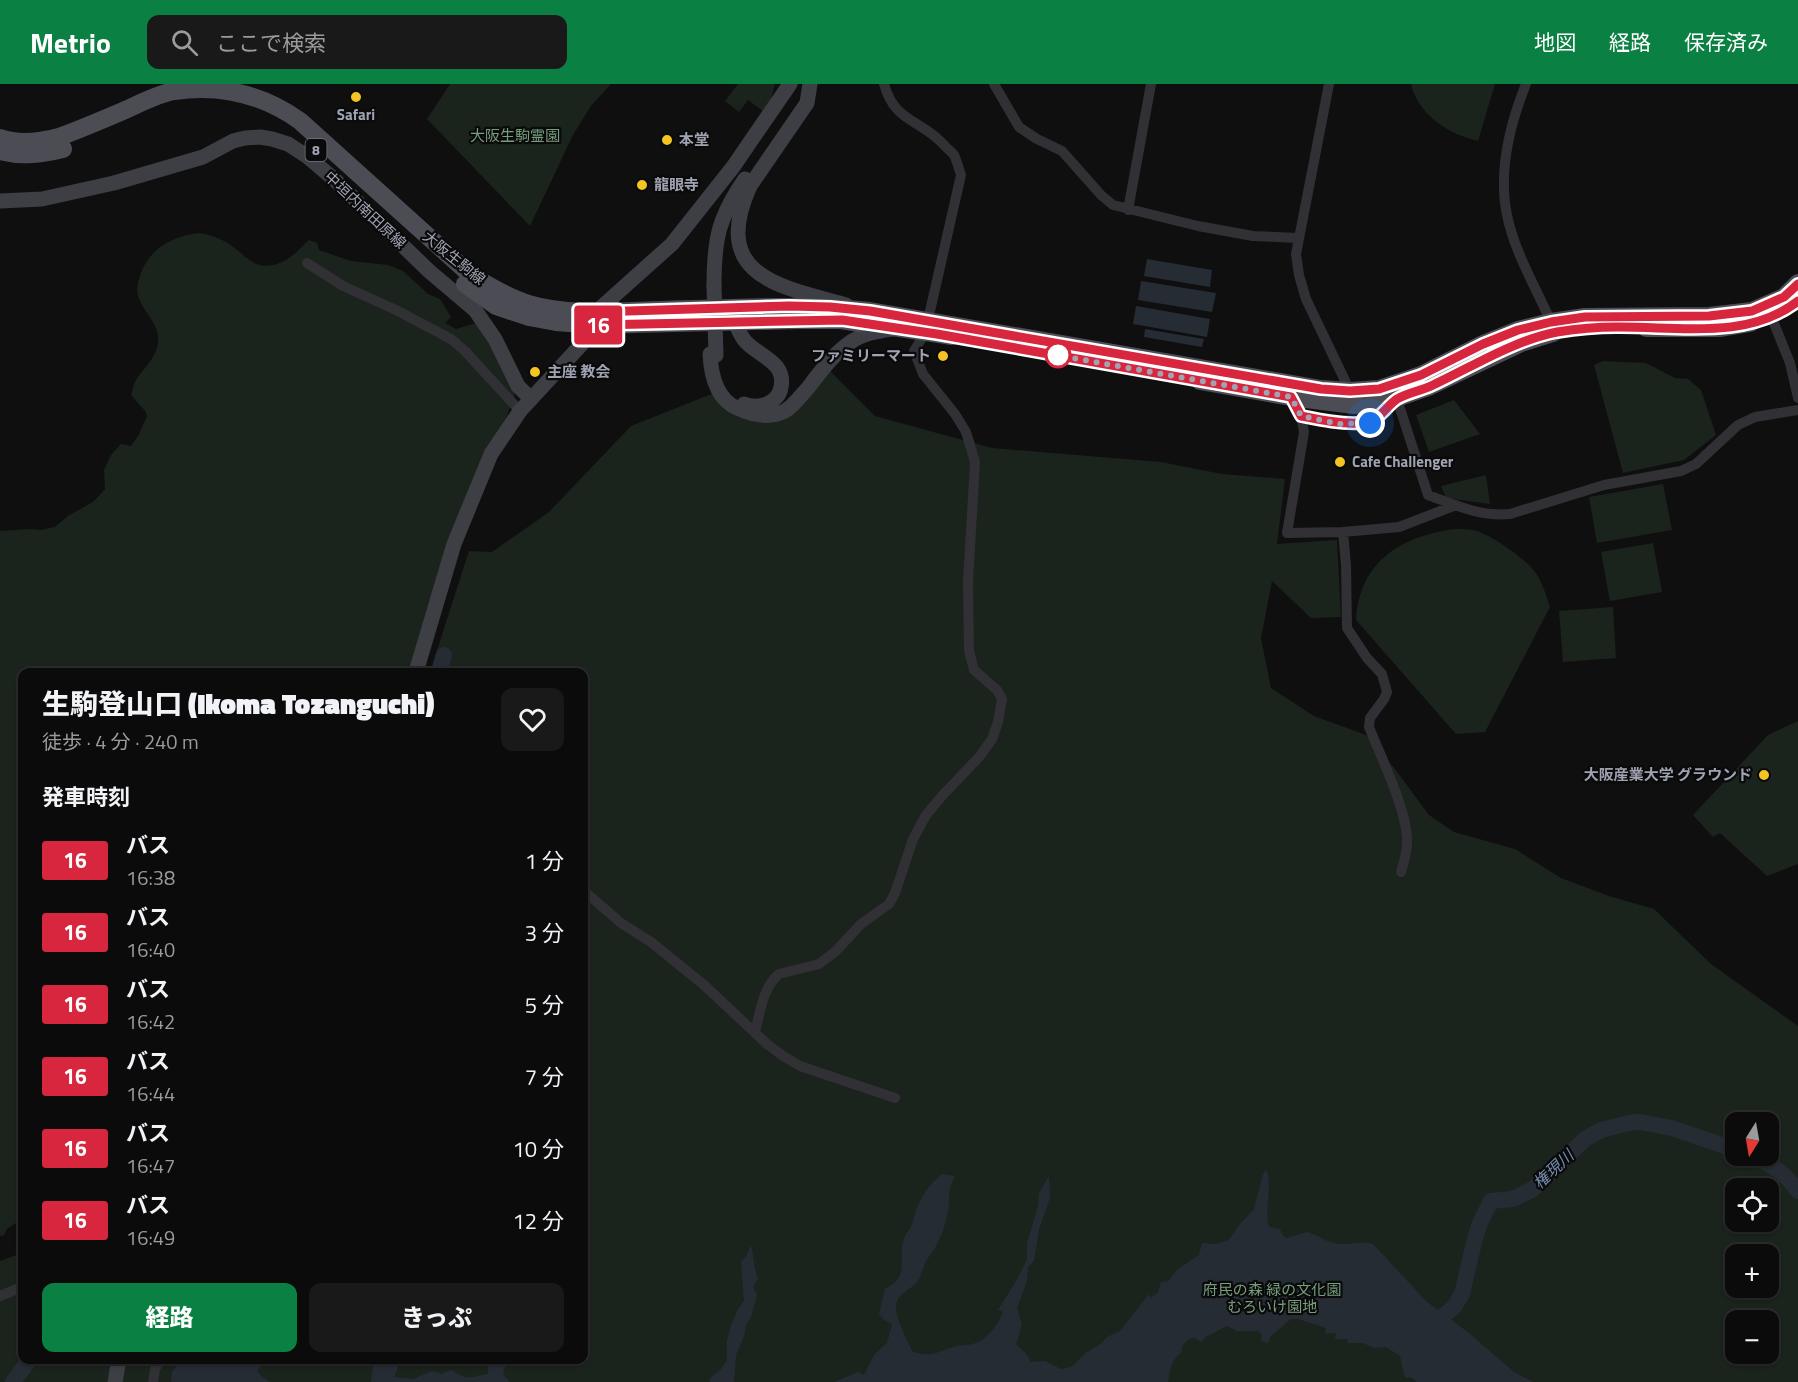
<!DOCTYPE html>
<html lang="ja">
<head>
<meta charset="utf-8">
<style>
	body { margin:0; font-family:"Titillium Web","Noto Sans JP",sans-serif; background:#19191a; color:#f1f3f6; height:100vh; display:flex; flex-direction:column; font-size:22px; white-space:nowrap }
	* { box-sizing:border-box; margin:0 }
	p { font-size:20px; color:#9a9b9d }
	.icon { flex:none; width:33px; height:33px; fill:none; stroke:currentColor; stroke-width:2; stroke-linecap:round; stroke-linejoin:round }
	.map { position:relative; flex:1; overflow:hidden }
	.drawer { position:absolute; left:18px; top:584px; width:570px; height:696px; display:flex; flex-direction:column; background:#0b0b0c; border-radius:12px; box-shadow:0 2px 4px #0004,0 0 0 2px #2b2b2d }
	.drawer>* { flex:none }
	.badge { padding:0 12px; border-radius:4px; font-size:21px; line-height:39px }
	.needle { width:39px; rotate:191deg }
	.tools { position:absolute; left:1725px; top:1028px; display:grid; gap:12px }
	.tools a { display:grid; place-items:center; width:54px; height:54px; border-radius:12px; background:#0b0b0c; box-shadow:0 2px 4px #0004,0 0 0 2px #2b2b2d; font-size:30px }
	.you { position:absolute; width:30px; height:30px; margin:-15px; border:4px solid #fff; border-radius:50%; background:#1a73e8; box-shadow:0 0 0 9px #1a73e833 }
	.map>.badge { position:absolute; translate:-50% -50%; box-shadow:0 0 0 3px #fff }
	h2 { padding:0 24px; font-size:22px; line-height:54px }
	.round { display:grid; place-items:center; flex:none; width:63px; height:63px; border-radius:12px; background:#19191a }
	.overview { display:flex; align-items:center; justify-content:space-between; height:102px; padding:0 24px }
	h1 { font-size:28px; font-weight:800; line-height:45px }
	.button { display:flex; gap:12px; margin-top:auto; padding:12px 24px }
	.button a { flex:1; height:69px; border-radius:12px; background:#0b8043; color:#fff; font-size:24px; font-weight:800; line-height:69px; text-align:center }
	.button a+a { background:#19191a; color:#f1f3f6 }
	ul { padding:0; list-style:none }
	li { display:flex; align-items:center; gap:18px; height:72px; padding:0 24px }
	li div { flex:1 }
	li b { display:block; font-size:22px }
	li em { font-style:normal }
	li .badge { min-width:66px; font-weight:700; text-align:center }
	header { display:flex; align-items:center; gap:36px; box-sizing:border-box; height:84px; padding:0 30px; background:#0b8043; color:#fff }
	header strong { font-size:28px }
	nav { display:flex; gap:33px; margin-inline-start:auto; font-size:21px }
	.search { width:420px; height:54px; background:#19191a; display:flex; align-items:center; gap:15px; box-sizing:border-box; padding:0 21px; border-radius:12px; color:#9a9b9d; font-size:22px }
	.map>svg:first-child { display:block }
	.green { fill:#1b231d; fill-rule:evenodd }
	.water { fill:#262c34 }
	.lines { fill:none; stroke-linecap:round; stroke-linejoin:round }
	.river { stroke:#262c34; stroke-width:16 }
	.street { stroke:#303035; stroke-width:10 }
	.secondary { stroke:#3e3f45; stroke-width:15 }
	.primary { stroke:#4c4d54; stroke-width:18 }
	.secondary-bridge { stroke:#3e3f45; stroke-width:15 }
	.line-casing { stroke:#fff; stroke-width:14 }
	.line { stroke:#d7263d; stroke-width:9 }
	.walk { stroke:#a0a3b2; stroke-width:6; stroke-dasharray:0 10.8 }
	.poi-dot { fill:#f4c423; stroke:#0a0a0b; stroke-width:2 }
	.stop-dot { fill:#fff; stroke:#d7263d; stroke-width:3 }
	.labels { text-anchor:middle; stroke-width:4.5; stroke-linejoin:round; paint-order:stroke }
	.shield { fill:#0a0a0b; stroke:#737580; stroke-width:1.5 }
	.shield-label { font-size:14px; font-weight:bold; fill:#a0a3b2 }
	.poi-label { font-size:15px; font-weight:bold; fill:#a0a3b2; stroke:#0a0a0b; text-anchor:start }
	.park-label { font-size:15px; fill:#769e7c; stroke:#0a0a0b }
	.street-label { font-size:15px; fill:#a0a3b2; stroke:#0a0a0b }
	.water-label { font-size:16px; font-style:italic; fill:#758eae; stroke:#0a0a0b }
</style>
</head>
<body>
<header>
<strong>Metrio</strong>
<div class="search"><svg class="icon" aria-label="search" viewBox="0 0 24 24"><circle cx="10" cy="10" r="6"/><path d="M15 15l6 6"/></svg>ここで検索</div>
<nav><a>地図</a><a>経路</a><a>保存済み</a></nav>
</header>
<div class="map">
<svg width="1798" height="1298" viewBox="0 0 1798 1298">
	<rect width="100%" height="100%" fill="#0f0f10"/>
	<path class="green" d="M450,0h161l-20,22 -18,29 -43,91 -103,-107z
		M738,0h37l-4,15 -8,12 -15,-11 -9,12 -14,-11z
		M1411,0h84l-17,57c-9,-3 -19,-5 -27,-10 -18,-9 -36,-27 -40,-47z
		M199,149c9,1 18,4 27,9 22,13 28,33 58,19 9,-4 18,-15 25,-21l8,3 2,7 32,11 37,4 15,6 25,23 12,5 11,18 -6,6 11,6 20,-6 17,25 22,46 -8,22 -18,32 -80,224h-387v547l-15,10 -3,6 -4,1v-705l29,-2 12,1 14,-3 13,-11 25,-14 12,-13 -1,-19 7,-15 10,-11 10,2 7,-10 9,-20 -1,-4 -15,-17c2,-6 3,-13 7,-18 9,-12 21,-23 20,-40 0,-14 -16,-27 -20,-41 -2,-8 0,-15 3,-23 9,-25 32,-37 58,-40z
		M1603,277l43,2 29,15 13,1 13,11 15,45 -32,25 -61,13 -29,-108z
		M829,286l46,46 117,32 169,14 61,12 63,5 -8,65 60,-4 4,77 -30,1 -39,-37 -11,57 10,50 43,28 52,19 29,34 34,46 25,17 61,17 46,29 48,18 45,13 57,55 87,62v356h-1798v-121l22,-8v106h562v-687h-154l39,-121 23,1 57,-40 82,-86 83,-33 24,24 29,5zM1736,1038h32v33h-32zM1736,1104h32v33h-32zM1736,1170h32v33h-32zM1736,1236h32v33h-32z
		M1454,316l26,34 -51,18 -13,-37z
		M1486,391l4,29 -44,-6 -5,-12z
		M1663,400l9,46 -75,13 -8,-46z
		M1454,445c6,0 13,0 19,1 16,3 53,29 62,42 8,11 11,23 15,35l-65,125 -29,2 -100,-114c4,-59 44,-83 98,-91z
		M1653,459l9,49 -52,9 -9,-49z
		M1613,523l3,51 -53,4 -4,-51z
		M1798,637v143l-31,12 -47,-43 -7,4 -20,-22 75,-80z"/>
	<path class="water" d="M1147,175l65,11 -2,17 -66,-11z
		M1141,197l75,12 -4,19 -74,-12z
		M1136,222l74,13 -3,18 -74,-13z
		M1145,245l59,10 -2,8 -58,-10z
		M1266,1086c7,12 -2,40 3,57l11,2 3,7 4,2 20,-6c15,4 18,12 38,12 10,0 19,-4 29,1l52,56 43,32 45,39 19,10h-116l-6,-5 -5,1c-4,-6 -4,-14 -6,-22l-14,-9 -12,1 -11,-5h-15l-1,-4h-12l1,-6 -11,1 1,-6 -28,-9h-7l-21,18 -2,6 -7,-2 1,-6 -3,-4h-22l-10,-5 -23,12 -2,4 -8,-4 -7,2 -5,7 -1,6c-10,7 -11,18 -13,29h-334l24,-10 6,3 10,-20 13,-12 5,-19 -9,-5 -4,-5 6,-25c27,-14 11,-29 19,-50 1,-5 5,-8 7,-12 2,-5 3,-10 4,-14 6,-16 14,-29 27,-39l13,2c-8,15 -5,20 -7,35 -2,10 -5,22 -10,31 -3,7 -8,13 -12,19 -3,7 -5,16 -9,21 -8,9 -19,11 -21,23 -2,9 12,38 17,47 21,5 21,1 40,-5 6,-2 9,-1 14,-2 18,-1 31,-19 36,-34l-5,-1 20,-32 9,-19v-16l11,-37 1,-13 10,-17 1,22 -11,31 -5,32 -6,6 -1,14 -10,27 5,17 -6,19c5,6 13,9 14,18l15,-1 16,8 10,-2 15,-14 16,-10 5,-6 13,-6 29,-37 2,4 7,-6 3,-10 7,-1 10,-12 21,-14 3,-12 14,1 13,-4 10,-15 15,-16 9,-35z
		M751,1161c3,11 2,22 7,34l-5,8 4,8 -6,22 -5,8 -2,11 -8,19 -2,27h-24v-4l11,-9 6,-9v-19l3,-13 8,-19 6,-8 -3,-39 6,-7z
		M183,1275h78l1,5 -5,7 5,6 8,5h-99l1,-10z
		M374,1275h21l4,5 -5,13 19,2 19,-8 9,3 10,-4c21,12 16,7 37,4v-15h16l2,4 -3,11 7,8h-139z"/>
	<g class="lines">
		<path class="river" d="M439,588l5,-17
			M1751,1071c22,11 32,16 47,36
			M1442,1233l12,-10 8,-13 13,-56 5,-15 11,-22 22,-2 20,-10 52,-50 16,-9 28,-7 11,-1 32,6 64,22
			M13,1298l17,-23"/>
		<path class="street" d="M994,0l25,43 18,12 25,12 39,44 12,10 85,21 55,10 45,2
			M1329,0l-33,170 3,21 7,24 44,92
			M1526,0c-16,40 -28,88 -19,131 7,36 29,73 44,107
			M1128,126l23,-126
			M307,179l36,23 53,24 55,29 14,12 55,60
			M1771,232l19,47 8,35
			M1291,313l10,19 3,16 -17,101 56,-1 56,-5 57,-22
			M1301,332l38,8 31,-1 27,-24 31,96c27,10 53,22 82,19l94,-29 77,-14 15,-7 42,-39 17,-8 43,-7
			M1343,448l3,33 1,63 20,30 15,16 5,18 -3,7 -14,19 -1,9c12,30 37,81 38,112 1,11 -3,23 -6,33
			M584,807l37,32 30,19 53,43 63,59 16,12 17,10 95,32
			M755,948c5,-19 8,-45 24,-58l40,-10 17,-13 25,-27 28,-20 6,-11 18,-54 13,-24 16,-19 38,-40 12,-17 6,-17 4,-23 -5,-9 -23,-20 -5,-19 -1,-69 7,-120 -9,-30 -11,-18 -32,-40 -9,-23 11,-18 36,-158c-2,-6 -4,-13 -6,-18 -2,-5 -7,-7 -10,-11 -23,-27 -50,-22 -61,-62
			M0,1212l22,-9
			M153,1298l2,-13 6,-10"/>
		<path class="secondary" d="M810,0l-3,19 -57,83c-40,89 27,100 96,119
			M0,117l42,-2 72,-16 89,-26 30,-16 12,-3 15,-1 12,2 16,5 20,13 27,23 94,91 46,39 20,29 23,47 13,13
			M714,202c0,-46 4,-68 31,-107
			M735,237c3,8 5,15 11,21 14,15 40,20 35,45 -1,8 -7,14 -14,17 -8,3 -15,3 -23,0
			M710,270c1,21 6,45 27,54 15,7 32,11 48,3 9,-5 16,-16 23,-23 12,-16 24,-32 40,-44 15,-12 33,-13 52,-16
			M416,588l38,-128 37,-90 29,-43 61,-66 14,-20 1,-13 76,-68 61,-77 57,-83
			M115,1298l4,-23"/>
		<path class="primary" d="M0,54c19,7 40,4 59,-1 22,-8 43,-17 64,-26 16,-7 34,-17 51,-20 47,-7 88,3 126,30l172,155c19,11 37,22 57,28 39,12 92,7 132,6 70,-2 139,-6 209,1l451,78 29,2 29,-2 42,-14 62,-31 35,-14 33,-8 34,-5 124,-1 43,-5 32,-14 14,-14
			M0,67c22,6 42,3 63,-2
			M465,200l31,22 33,11 27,5 39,3 203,-5h43l19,3
			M893,243l59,9
			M1646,244h75l29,-5
			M1200,297l91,16 63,8 31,-3 43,-15 93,-44 32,-10"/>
		<path class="secondary-bridge" d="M714,202l2,69"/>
	</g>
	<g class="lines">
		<defs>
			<path id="line" d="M1798,200l-14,13 -32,14 -43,5 -124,1 -34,5 -33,8 -35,14 -62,31 -42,14 -29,2 -29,-2 -451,-78 -40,-4 -41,-1 -193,6 -1,13 247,-5 95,14 354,63 10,19c20,4 39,8 59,7 3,0 6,1 9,0 9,-3 19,-18 28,-24 10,-6 23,-8 34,-13 41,-19 81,-45 126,-54 19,-3 39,-5 59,-5 60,-1 131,14 182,-26"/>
		</defs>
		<use href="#line" class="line-casing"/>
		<use href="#line" class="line"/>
		<path class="walk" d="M1058,271h-2l235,42 10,19 38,8 31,-1"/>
	</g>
	<g class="poi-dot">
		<circle cx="356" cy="13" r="6"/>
		<circle cx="667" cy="56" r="6"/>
		<circle cx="642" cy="101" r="6"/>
		<circle cx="943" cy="272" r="6"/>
		<circle cx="535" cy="288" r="6"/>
		<circle cx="1340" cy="378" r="6"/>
		<circle cx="1764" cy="691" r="6"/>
	</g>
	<circle class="stop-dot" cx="1058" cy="271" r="12"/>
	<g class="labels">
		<rect class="shield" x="305.5" y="55" width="21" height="22" rx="4.5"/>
		<g class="shield-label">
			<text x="316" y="71">8</text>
		</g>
		<g class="poi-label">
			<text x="356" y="36" text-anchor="middle">Safari</text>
			<text x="679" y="61">本堂</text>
			<text x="654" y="106">龍眼寺</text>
			<text x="931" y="277" text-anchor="end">ファミリーマート</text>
			<text x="547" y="293">主座 教会</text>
			<text x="1352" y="383">Cafe Challenger</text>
			<text x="1752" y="696" text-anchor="end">大阪産業大学 グラウンド</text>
		</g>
		<g class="park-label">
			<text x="515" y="57">大阪生駒霊園</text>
			<text x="1272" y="1211">府民の森 緑の文化園<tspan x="1272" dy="17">むろいけ園地</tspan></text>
		</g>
		<g class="street-label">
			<text transform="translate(365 126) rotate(43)" y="5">中垣内南田原線</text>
			<text transform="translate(454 174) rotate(39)" y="5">大阪生駒線</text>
		</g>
		<g class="water-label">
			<text transform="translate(1553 1085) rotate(-43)" y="6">権現川</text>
		</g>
	</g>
</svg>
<div class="tools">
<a><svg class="needle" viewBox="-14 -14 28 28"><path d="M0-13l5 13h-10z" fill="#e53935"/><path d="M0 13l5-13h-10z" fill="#9a9b9d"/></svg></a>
<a><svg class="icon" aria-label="locate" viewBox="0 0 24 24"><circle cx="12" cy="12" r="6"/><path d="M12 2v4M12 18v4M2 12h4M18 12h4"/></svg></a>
<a>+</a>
<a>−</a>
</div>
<div class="you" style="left:1370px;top:339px"></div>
<b class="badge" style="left:598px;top:241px;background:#d7263d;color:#fff">16</b>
<section class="drawer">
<div class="overview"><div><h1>生駒登山口 (Ikoma Tozanguchi)</h1><p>徒歩 · 4 分 · 240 m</p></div><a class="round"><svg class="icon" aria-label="heart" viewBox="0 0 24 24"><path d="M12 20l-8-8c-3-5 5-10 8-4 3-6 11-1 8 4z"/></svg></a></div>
<h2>発車時刻</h2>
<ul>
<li><span class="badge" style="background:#d7263d;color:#fff">16</span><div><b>バス</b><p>16:38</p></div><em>1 分</em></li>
<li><span class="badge" style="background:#d7263d;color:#fff">16</span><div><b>バス</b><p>16:40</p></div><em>3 分</em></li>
<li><span class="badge" style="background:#d7263d;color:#fff">16</span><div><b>バス</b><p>16:42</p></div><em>5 分</em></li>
<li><span class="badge" style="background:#d7263d;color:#fff">16</span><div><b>バス</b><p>16:44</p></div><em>7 分</em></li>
<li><span class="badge" style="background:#d7263d;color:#fff">16</span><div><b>バス</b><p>16:47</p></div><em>10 分</em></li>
<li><span class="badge" style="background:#d7263d;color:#fff">16</span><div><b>バス</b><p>16:49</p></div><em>12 分</em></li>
</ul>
<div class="button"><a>経路</a><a>きっぷ</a></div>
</section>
</div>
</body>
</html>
